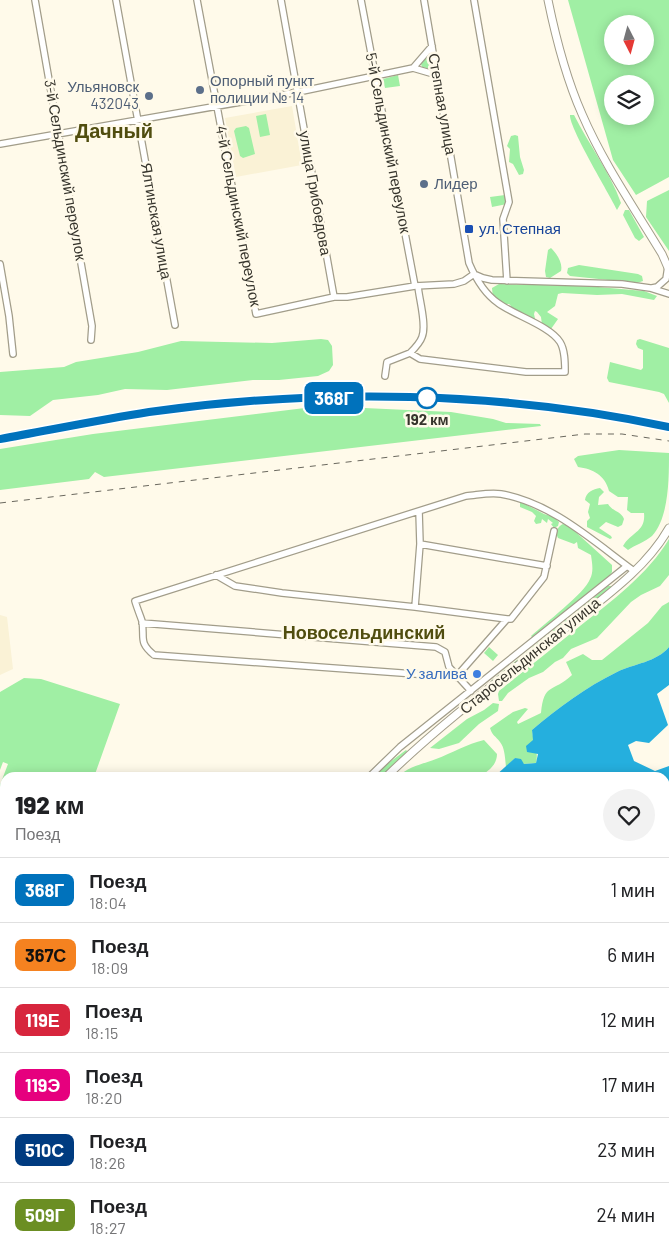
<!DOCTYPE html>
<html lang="ru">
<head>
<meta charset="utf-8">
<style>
	body { margin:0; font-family:Barlow,sans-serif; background:#f2f2f2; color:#202124; height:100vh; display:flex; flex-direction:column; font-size:19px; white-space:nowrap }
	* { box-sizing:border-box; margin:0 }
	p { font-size:16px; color:#757577 }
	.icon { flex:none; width:28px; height:28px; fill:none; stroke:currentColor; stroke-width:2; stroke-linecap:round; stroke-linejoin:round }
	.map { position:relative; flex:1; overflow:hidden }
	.drawer { position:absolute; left:0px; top:772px; width:670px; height:486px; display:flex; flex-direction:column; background:#fff; border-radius:15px 15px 0 0; box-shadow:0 2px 12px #0003 }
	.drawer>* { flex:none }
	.badge { padding:0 10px; border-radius:8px; font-size:18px; line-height:32px }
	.needle { width:32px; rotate:174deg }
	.fabs { position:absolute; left:604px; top:15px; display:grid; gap:10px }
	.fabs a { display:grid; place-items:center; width:50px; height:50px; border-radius:50%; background:#fff; box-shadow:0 2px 12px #0003; font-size:25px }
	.map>.badge { position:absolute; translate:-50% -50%; box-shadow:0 0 0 2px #fff }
	.round { display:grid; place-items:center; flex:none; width:52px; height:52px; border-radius:26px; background:#f2f2f2 }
	.head { display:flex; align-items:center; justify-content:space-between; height:85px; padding:0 15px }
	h1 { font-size:24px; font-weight:800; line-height:38px }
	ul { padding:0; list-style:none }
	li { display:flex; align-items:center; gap:15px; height:65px; padding:0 15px; border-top:1px solid #e0e0e0 }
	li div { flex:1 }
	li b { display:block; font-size:19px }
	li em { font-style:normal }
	li .badge { min-width:55px; font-weight:700; text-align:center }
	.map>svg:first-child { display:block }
	.built { fill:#faf2d6 }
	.green { fill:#a0efa4; fill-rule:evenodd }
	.water { fill:#25afde }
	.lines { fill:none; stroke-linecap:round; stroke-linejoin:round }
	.minor-casing { stroke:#a29d8a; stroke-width:8 }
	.major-casing { stroke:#a29d8a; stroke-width:9 }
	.minor { stroke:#fff; stroke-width:5.5 }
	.major { stroke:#fff; stroke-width:7 }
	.rail { stroke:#6a685e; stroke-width:1; stroke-dasharray:6 6; stroke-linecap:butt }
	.line-casing { stroke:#fff; stroke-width:11 }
	.line { stroke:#0072bc; stroke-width:8 }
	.service-dot { fill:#5c6f8a; stroke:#fffaea; stroke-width:2 }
	.transit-dot { fill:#1a4fb4; stroke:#fffaea; stroke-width:2 }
	.stop-dot { fill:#fff; stroke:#0072bc; stroke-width:2.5 }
	.shop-dot { fill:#3f7fe0; stroke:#fffaea; stroke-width:2 }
	.labels { text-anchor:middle; stroke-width:5; stroke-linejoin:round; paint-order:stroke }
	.service-label { font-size:15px; fill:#4e5e75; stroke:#fffaea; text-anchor:start }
	.street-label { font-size:15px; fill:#36342c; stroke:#fffaea }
	.transit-label { font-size:15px; fill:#164399; stroke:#fffaea; text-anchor:start }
	.stop-label { font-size:15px; font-weight:bold; fill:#36342c; stroke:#fffaea }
	.shop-label { font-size:15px; fill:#366cbe; stroke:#fffaea; text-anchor:end }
	.quarter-label { font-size:18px; font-weight:bold; fill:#504d0f; stroke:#fffaea }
	.district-label { font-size:20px; font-weight:bold; fill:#504d0f; stroke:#fffaea }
</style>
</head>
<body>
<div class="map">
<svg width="669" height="1258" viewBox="0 0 669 1258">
	<rect width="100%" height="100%" fill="#fffaea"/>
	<path class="built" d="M292,106l10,59 -66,12 -11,-59z
		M0,615l7,2 6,52 -13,6z"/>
	<path class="green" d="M568,0h101v177l-33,18 -23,-35zM612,24h33v32h-33zM612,84h33v32h-33z
		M426,55l4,1 2,11 -1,2 -9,-2 -1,-3z
		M398,75l2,11 -15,2 -2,-9z
		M266,114l4,21 -10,2 -4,-21z
		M570,115h4c15,30 36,57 47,88l-4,7c-8,-17 -48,-82 -47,-95z
		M246,126l3,2 6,26 -12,4 -3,-2 -6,-25 2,-3z
		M515,135l3,1 2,21 4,13 -1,4 -4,1 -6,-11 -4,-2 1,-13 -3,-3 4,-10z
		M669,190v61l-23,-34 1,-16z
		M505,195l2,9 -15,3 -2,-10z
		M625,210h4l15,27 -5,4 -4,-3 -12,-23z
		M551,248c6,6 12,15 10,23l-11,7 -4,-1 -1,-6 3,-21z
		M579,265l59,9 4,2 1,5 -6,2 -67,-7 -3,-3 1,-5z
		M499,284l88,2 57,5 13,5 -3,4 -32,-6 -25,1 -35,-2 -4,1 -3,12 -8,6 11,7 -7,10 -9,-4 -1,-8 -4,-5 -2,-1 -1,3 2,9 -24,-13 -1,-4 -2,-2h-7l-9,-5 -1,-11z
		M321,339l7,1 4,6 1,19 -4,6 -11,5 -39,4h-26l-86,10 -42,-1 -27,6 -45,5 -23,16 -30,-1v-43l64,-5 12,-5 62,-10 43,-11 91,2z
		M640,339l29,9v55l-5,-9 -5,-2 -50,-10 -2,-4 3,-16 31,8 2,-2v-18l-5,-2 -2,-4 1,-4z
		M321,406l130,6 42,7 13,4 34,1 1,2 -437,51 -9,-5 -6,7 -89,11v-41l93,-15z
		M619,450l50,3c0,25 0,65 -17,83 -7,6 -17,9 -24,14l-5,-4c8,-14 23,-14 21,-33h-13l-4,-3 1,-13h-10l-9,-6c-4,-16 -16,-22 -31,-24l-4,-8 4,-3z
		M600,488l4,4 -5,5 -1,8 10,-1c5,8 13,7 16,15l-2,6 -4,2 -12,-5 -7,6 12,8 1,2 -2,1 -23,-12v-6l3,-3 -2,-6 2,-8 -5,-4c1,-8 8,-11 15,-12z
		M521,502l23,12 10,3 5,5 -1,4 -4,2 -3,-4 2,-1 -5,-4 -1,4 -5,-4 -1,4 -5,1 -2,-3 2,-5 -4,-4 -12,-5v-4z
		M563,524l6,2 43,39v7l-4,6 -75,60 -2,-2c13,-12 54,-43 59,-57 4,-8 2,-16 1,-24l-13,-7 -1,-6 -3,2 -16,-6c-3,-5 -1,-11 5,-14z
		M669,539v36l-9,11 -19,9 -10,7 -34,36 -26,11 -8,9 -8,4 -12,10 -14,6 -21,15 -6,8h-3l-1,-7 1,-3c27,-22 54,-43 81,-65 32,-25 68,-52 89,-87z
		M608,586h3v3l-118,95 -2,-3z
		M669,602v45c-12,15 -36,17 -52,25 -31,15 -59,36 -85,58 1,12 7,21 4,33l-12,1 -9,-6 -9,9c-1,-8 -1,-19 -6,-25 -5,-7 -7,-5 -10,-14l23,-16 12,-4 3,1 -11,13 1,2 23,-11c3,-31 12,-20 31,-38l-6,-13 17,-8 9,6h10l46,-37 14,-17z
		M489,647l9,8 -5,6 -9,-8z
		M24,678l17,1 79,25 -26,73 -89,1v58l-5,-2v-49l8,-21 -5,-2 -3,8v-78z
		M493,703l6,1 -1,7 -19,13 -20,19 -20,6 -9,-1 37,-29 17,-9z
		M484,740l13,14c0,11 -9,18 -19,23 -7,3 -69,1 -81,0 13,-11 23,-12 39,-18 16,-6 31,-15 48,-19z
		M406,750l1,1 -1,3 -25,23 -6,1 4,-8z
		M0,873l5,2v145l-5,-2z
		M0,1025l5,1v202l-5,6z
		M12,1254h39l1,4h-43z
		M63,1254h104l-4,4h-101z
		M198,1254h43l-2,4h-41z
		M247,1254h144l9,4h-155z
		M397,1254h33v4h-26z"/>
	<path class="water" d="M669,647v38l-12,9 11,31 -19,18 -13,-2 -8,4 6,16 21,10 14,-5v492h-239v-4h235v-476l-171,-1 21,-19 6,1 3,5 12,-1 2,-9 -11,-2 -1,-6 7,-6 -1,-10c26,-22 54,-43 85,-58 16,-8 40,-10 52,-25z
		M167,1254h31v4h-35z"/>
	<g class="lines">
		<defs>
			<path id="minor" d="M35,0l57,326 -1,14
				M116,0l59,325
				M197,0l59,314 78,-17h13l68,-11 39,-2 10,-3 10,-7
				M281,0l53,297
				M361,0l54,286
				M474,0l35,202 -6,17 4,62
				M413,68l19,-22
				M0,144l298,-52 115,-24 24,7
				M0,264l9,52 4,38
				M476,275l7,3 9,2 130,4 28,4 19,6
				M652,288l5,-1 9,-8 2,-13
				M410,353c5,-5 10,-10 12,-16 5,-12 -3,-38 -4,-51
				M385,376l2,-14 23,-9 10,6 106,13h39c0,-10 0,-22 -5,-30 -10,-16 -46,-27 -62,-39 -13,-9 -23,-26 -29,-40l-45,-263
				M420,544l127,22
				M216,575l19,11 47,7 133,14 92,12 -51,58
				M415,607l5,-63 -1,-33
				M507,619h4l33,-42 10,-46
				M142,623l294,24 9,5 4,15 22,24
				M456,677l-302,-22c-16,-13 -9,-17 -12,-34 -2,-6 -5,-13 -7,-20l331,-105c12,-1 24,-4 35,-2 51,9 92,47 133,77
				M368,778l32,-31 227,-181
				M0,1238l5,-6"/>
			<path id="major" d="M548,0c8,39 18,78 34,114 21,49 53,95 80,140l7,16
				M385,778c56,-55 120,-102 181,-150 36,-29 80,-59 103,-100
				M1,1258l4,-4"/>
		</defs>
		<use href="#minor" class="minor-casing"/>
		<use href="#major" class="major-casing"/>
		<use href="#minor" class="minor"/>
		<use href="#major" class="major"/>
		<path class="rail" d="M0,439c50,-9 99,-19 149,-27 168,-24 354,-21 520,15
			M0,503l585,-69h37l47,7"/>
	</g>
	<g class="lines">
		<defs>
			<path id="line" d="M0,439c50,-9 99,-19 149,-27 170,-24 352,-21 520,15"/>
		</defs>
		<use href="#line" class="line-casing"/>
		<use href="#line" class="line"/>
	</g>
	<g class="service-dot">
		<circle cx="200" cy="90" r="5"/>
		<circle cx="149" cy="96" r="5"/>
		<circle cx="424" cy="184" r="5"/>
	</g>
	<rect class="transit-dot" x="464" y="224" width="10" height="10" rx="2.5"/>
	<circle class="stop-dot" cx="427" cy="398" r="10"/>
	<circle class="shop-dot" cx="477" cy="674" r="5"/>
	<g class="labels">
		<g class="service-label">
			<text x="210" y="86">Опорный пункт<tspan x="210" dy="17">полиции № 14</tspan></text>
			<text x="139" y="92" text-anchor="end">Ульяновск<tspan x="139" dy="17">432043</tspan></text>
			<text x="434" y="189">Лидер</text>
		</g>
		<g class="street-label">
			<text transform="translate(442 104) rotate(80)" y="5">Степная улица</text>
			<text transform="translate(388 143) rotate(79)" y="5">5-й Сельдинский переулок</text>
			<text transform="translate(65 170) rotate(80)" y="5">3-й Сельдинский переулок</text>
			<text transform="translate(315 193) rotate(80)" y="5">улица Грибоедова</text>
			<text transform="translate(238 216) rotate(79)" y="5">4-й Сельдинский переулок</text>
			<text transform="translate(156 221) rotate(80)" y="5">Ялтинская улица</text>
			<text transform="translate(530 656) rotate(-39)" y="5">Старосельдинская улица</text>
		</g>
		<g class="transit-label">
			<text x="479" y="234">ул. Степная</text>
		</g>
		<g class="stop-label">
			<text x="427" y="425">192 км</text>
		</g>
		<g class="shop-label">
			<text x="467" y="679">У залива</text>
		</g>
		<g class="quarter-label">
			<text x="364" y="639">Новосельдинский</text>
		</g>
		<g class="district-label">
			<text x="114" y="138">Дачный</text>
		</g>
	</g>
</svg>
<div class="fabs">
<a><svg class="needle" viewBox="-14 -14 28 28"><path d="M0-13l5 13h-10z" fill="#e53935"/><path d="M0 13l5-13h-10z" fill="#757577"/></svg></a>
<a><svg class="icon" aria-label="layers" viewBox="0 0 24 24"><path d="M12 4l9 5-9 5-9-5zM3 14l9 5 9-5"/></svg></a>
</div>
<b class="badge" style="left:334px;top:398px;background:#0072bc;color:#fff">368Г</b>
<section class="drawer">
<div class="head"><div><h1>192 км</h1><p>Поезд</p></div><a class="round"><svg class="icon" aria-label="heart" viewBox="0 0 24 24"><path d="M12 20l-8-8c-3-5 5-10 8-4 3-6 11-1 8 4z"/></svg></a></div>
<ul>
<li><span class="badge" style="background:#0072bc;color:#fff">368Г</span><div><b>Поезд</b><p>18:04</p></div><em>1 мин</em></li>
<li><span class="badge" style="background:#f58220;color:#111">367С</span><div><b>Поезд</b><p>18:09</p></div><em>6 мин</em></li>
<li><span class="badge" style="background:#d7263d;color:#fff">119Е</span><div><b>Поезд</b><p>18:15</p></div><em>12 мин</em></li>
<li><span class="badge" style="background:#e6007e;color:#fff">119Э</span><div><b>Поезд</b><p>18:20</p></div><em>17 мин</em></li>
<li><span class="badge" style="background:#003b80;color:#fff">510С</span><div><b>Поезд</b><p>18:26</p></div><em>23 мин</em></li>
<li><span class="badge" style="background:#6b8e23;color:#fff">509Г</span><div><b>Поезд</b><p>18:27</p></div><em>24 мин</em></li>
</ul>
</section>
</div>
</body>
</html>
